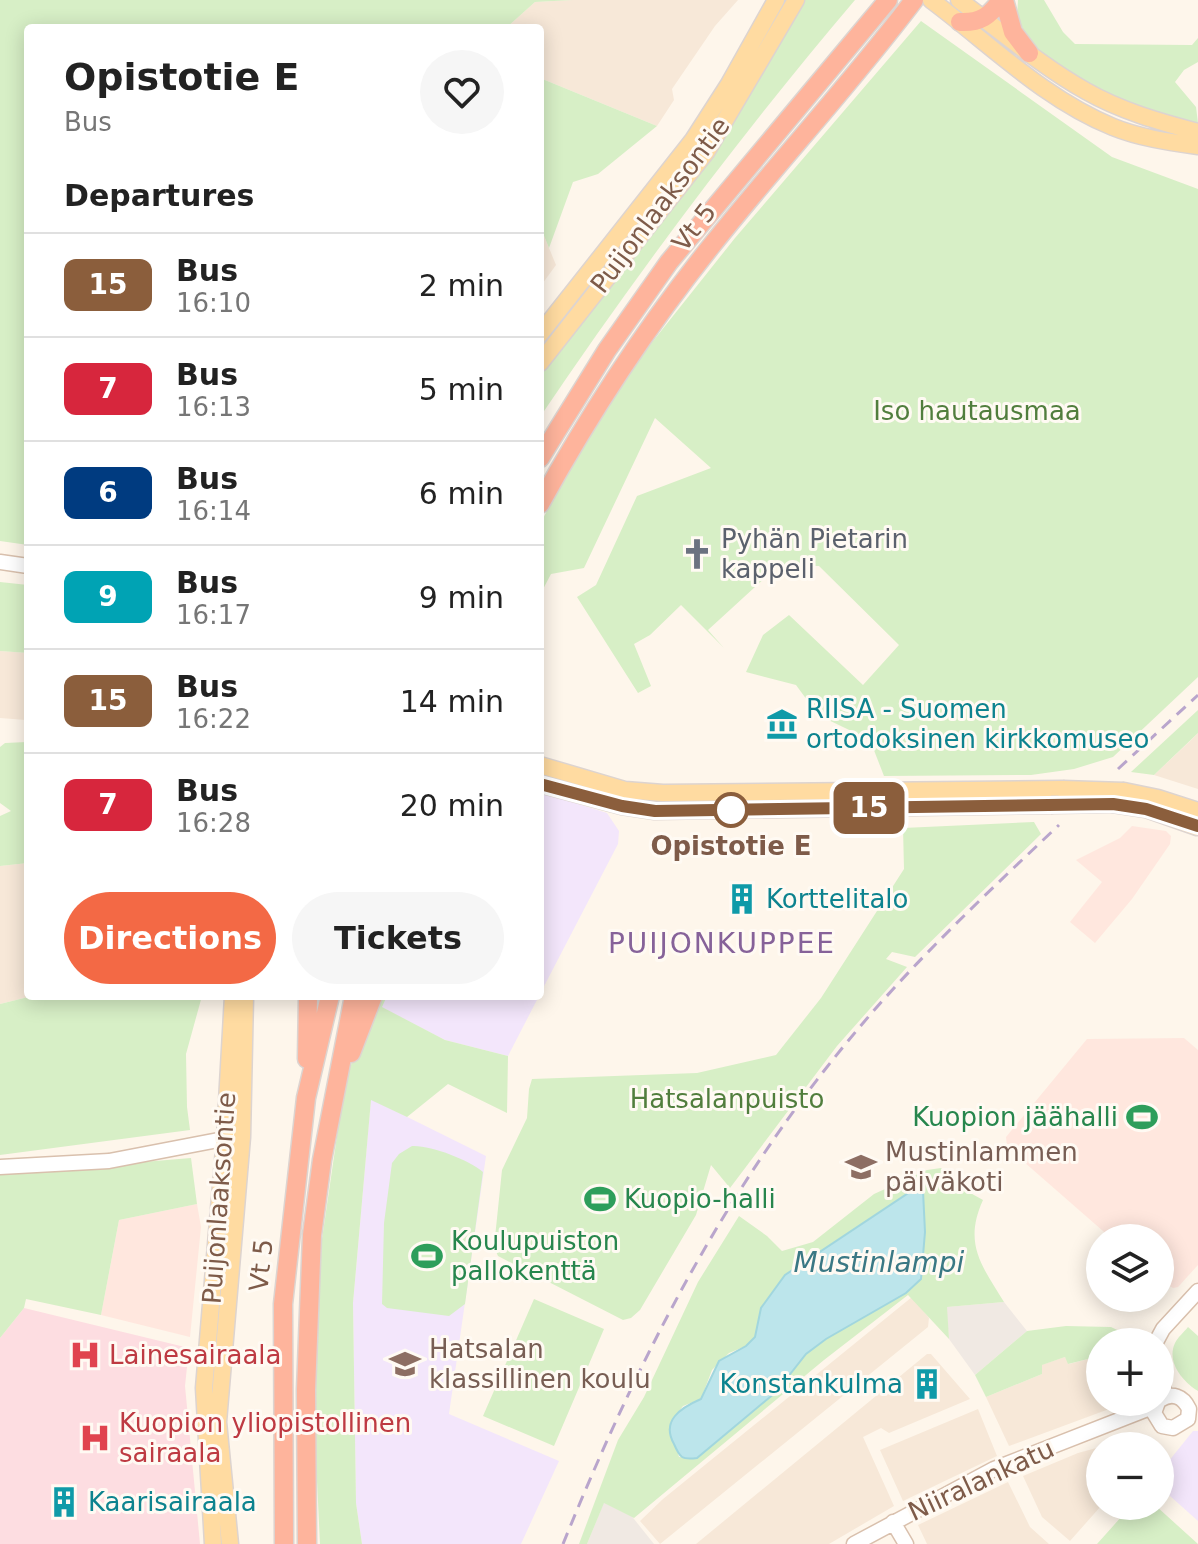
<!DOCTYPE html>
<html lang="en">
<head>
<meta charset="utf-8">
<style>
	body { margin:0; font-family:"DejaVu Sans",sans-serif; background:#f6f6f6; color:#222; height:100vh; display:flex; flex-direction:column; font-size:30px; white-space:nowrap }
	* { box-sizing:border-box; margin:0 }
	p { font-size:26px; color:#767676 }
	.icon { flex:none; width:44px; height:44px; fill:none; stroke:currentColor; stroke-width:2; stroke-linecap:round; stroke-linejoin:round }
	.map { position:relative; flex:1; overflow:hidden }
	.sheet { position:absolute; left:24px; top:24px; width:520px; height:976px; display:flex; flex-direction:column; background:#fff; border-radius:8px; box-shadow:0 4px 20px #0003 }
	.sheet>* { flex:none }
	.badge { padding:0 16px; border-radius:12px; font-size:28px; line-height:52px }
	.controls { position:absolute; left:1086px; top:1224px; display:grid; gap:16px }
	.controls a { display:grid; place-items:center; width:88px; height:88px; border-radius:50%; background:#fff; box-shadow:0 4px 20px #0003; font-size:40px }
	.map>.badge { position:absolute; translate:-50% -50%; box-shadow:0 0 0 4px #fff }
	h2 { padding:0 40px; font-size:30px; line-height:72px }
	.round { display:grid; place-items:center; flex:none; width:84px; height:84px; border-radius:42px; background:#f6f6f6 }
	.overview { display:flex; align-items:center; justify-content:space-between; height:136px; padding:0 40px }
	h1 { font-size:38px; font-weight:700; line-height:60px }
	.cta { display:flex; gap:16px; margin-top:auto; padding:16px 40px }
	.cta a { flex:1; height:92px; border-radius:48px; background:#f36945; color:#fff; font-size:32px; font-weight:700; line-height:92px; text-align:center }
	.cta a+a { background:#f6f6f6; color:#222 }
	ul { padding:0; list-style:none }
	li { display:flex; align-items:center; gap:24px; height:104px; padding:0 40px; border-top:2px solid #e0e0e0 }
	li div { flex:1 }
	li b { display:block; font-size:30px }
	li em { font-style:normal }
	li .badge { min-width:88px; font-weight:700; text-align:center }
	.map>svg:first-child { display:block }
	.residential { fill:#f7e8d8 }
	.commercial { fill:#ffe7de }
	.industrial { fill:#f0e9e3 }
	.education { fill:#f3e6fb }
	.medical { fill:#fddde1 }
	.green { fill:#d7efc6; fill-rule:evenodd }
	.water { fill:#bce5eb; stroke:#a1d6de; stroke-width:2 }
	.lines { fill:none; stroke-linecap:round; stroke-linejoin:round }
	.secondary-casing { stroke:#d9c0ad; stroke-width:17 }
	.primary-casing { stroke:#ddd4d0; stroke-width:19 }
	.highway-casing { stroke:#ddd4d0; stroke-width:21 }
	.secondary { stroke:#fff; stroke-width:14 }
	.primary { stroke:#ffdba1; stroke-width:16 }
	.highway { stroke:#feb49c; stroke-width:18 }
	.rail { stroke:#b9a5cc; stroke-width:3; stroke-dasharray:12 8; stroke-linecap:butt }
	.primary-bridge-casing { stroke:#ddd4d0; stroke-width:19; stroke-linecap:butt }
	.primary-bridge { stroke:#ffdba1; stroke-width:16 }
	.line-casing { stroke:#fff; stroke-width:18 }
	.line { stroke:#8b5e3c; stroke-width:12 }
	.stop-dot { fill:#fff; stroke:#8b5e3c; stroke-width:4 }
	.labels { text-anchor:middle; stroke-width:6; stroke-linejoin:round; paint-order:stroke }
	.street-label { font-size:26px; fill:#7e5b49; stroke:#fffaf3 }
	.park-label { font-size:26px; fill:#517e3d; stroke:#fffaf3 }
	.worship-label { font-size:26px; fill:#5b616d; stroke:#fffaf3; text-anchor:start }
	.culture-label { font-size:26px; fill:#0d838f; stroke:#fffaf3; text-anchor:start }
	.stop-label { font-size:26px; font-weight:bold; fill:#7e5b49; stroke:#fffaf3 }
	.leisure-label { font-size:26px; fill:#27864d; stroke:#fffaf3; text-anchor:start }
	.education-label { font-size:26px; fill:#785e54; stroke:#fffaf3; text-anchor:start }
	.health-label { font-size:26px; fill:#be3a42; stroke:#fffaf3; text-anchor:start }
	.neighbourhood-label { font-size:28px; letter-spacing:2px; fill:#866299; stroke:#fffaf3 }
	.water-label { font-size:28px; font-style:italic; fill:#3a7884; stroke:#fffaf3 }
</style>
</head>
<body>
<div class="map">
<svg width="1198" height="1544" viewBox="0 0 1198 1544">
	<rect width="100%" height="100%" fill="#fef6eb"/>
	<path class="residential" d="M573,0h165l-23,26 -43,63 2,11 -17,26 -117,-48v-50h-34l29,-26z
		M540,226l16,39 -16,22z
		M0,651l28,2v102l-2,-35 -26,-2z
		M1198,733v56l-44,-14 35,-33z
		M28,863v133h4l-32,8v-138z
		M912,1297l17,21 -1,9 -268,217 -20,-23 23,-22z
		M927,1354h4l39,45 -81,34 -8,-5 -18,9 31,69 -65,38h-133z
		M1100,1356v46h28l-119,44 -23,-49 56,-23 -1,-9 24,-8 4,7z
		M978,1409l19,47 -94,45 -23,-51z
		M1100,1447l1,59 -31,35 -28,-24 -19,-41 55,-23z
		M1008,1482l22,45 19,17h-122l-9,-19z"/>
	<path class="commercial" d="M1132,826l34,5 5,5 -1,8 -38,55 -37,44 -25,-21 32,-40 -26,-22 44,-22z
		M1184,1038l14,12v215l-20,22 -5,1 -13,-8v-42h-49l-104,-91 -1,-10 81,-98z
		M197,1204l4,23 -11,110 -89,-22 18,-95z"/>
	<path class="industrial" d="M1004,1302l23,29 -52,44 -26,-36 -3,-32z
		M604,1502l26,12 24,30h-67z"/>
	<path class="education" d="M540,792l67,21 12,18 -1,13 -78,150z
		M387,996h152l-31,60 -63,-16 -64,-33z
		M371,1099l115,57 -37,258 110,47 -38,83h-159l-6,-41 -3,-200z
		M1193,1431h5v90l-38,-34v-15z"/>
	<path class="medical" d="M24,1308l165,40 -4,38 15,158h-200v-206z"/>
	<path class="green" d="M0,0h573l-38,2 -29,26h-478v517l-28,-4z
		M805,0h50c-113,133 -217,272 -315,417v-41l170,-221z
		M1018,0h26l19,32 12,12 117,1 6,-7v24l-14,8 -9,12 21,25 2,16 -71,-19 -78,-43 -22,-23 -10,-22z
		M921,21l191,136 86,32v488l-85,80 -39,12 -43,6 -147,1 -14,-36 -52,-25 -22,-30 -50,-13 17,-37 26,-20 74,70 36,-40 -80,-79h-41l-70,64 16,18 -43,-43 -31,30 -16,9 17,42 -13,7 -61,-96 19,-12 41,-89 74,-28 -56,-50 -71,150 -33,6 -11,21v-71l67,-125 128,-161z
		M540,78l117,48 -59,48 -25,8 -24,66 -9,-22z
		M0,582l28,3v68l-28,-2z
		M1198,710v23l-44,42 -23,-3z
		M27,742l1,121 -28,3v-50l11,-5 -11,-8v-56l5,-4z
		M1034,822l7,12 -126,123 -23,-5 -6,7 21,8 -70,79 -107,142 -19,-23 -15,50 -56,95 -9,8 -8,2 -125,-64 -4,-9 8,-77 25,-52 2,-29 3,-10 165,-6 79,-18 45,-57 83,-129 -1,-41z
		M32,996h170l-16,58 1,53 3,23 -190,25v-151z
		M377,996h10l-5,11 63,33 63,16 -1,57 -59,-29 -41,33 -36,-17 -18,203 3,200 6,41h-42l-7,-148 9,-157 23,-158z
		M412,1146c19,-1 57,14 71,26l-18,132 -16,12 -62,-8 -5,-4 2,-81 8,-60 7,-9z
		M191,1158l6,46 -78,16 -18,95 -75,-16 -2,9 -24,30v-164z
		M941,1168l24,22 18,10c-20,44 -1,66 21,102l-57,5 2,32 -41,-44 -84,65 -190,158 -30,-15 -17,41h-8l39,-104 26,-43 54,-115 41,-66 28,20 15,15 31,-9 61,-48 53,-24zM916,1188l7,3 2,41 -4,47 -15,14 -80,46 -20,15 -30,38 -79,66 -18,-1 -9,-34 13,-17 18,-7 11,-29 17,-17 17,-7 9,-9 6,-29 24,-33z
		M534,1299l70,30 -50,117 -71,-30z
		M1066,1326l45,1 25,12 -1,3h-35v14l-32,8 -3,-7 -23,8v9l-56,23 -11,-22 52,-44z
		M1188,1327l10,9v55c-15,-9 -32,-29 -23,-48 3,-6 9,-11 13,-16z
		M1131,1506h25l42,38h-101z"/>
	<path class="water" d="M916,1188l7,3 2,41 -4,47 -15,14 -80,46 -20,15 -30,38 -79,66c-15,2 -17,0 -23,-14 -13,-23 6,-36 27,-45l18,-38 27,-15 9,-9 6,-29 24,-33z"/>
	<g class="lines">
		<defs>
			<path id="secondary" d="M0,562l28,4
				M0,1167l109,-6 125,-24
				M1156,1342l7,-13 35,-38
				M1160,1377l6,19
				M1158,1402l-4,11 8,13 11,2 15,-9 1,-10c-6,-13 -17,-17 -29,-9
				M893,1522l13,22
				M854,1544l140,-75 161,-63"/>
			<path id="primary" d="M931,0c59,44 113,99 182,127 27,11 57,15 85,19
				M959,0c42,31 82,66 127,91 35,20 74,31 112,41
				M540,334l153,-194 36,-56 47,-84
				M540,363l167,-212 89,-151
				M540,765l85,25 38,3 400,-4
				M540,784l82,22 33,5 396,-6
				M1124,791l34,7 40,13
				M1113,804l33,5 51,18
				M213,1544l-9,-156 21,-251 8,-141
				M230,1544l-12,-122 24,-285 3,-141"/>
			<path id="highway" d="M1004,0l9,32 16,21
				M960,22c20,1 30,-6 41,-22
				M540,458l67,-108 62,-88 219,-262
				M540,504c50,-91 107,-178 172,-259 66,-83 138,-160 202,-245
				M351,1053l22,-57
				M307,1059l1,-63
				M284,1544l-1,-240 23,-206 24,-102
				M307,1544l-1,-154 6,-155 10,-75 32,-164"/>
		</defs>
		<use href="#secondary" class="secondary-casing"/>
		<use href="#primary" class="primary-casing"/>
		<use href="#highway" class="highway-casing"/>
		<use href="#secondary" class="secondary"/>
		<use href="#primary" class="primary"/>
		<use href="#highway" class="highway"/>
		<path class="rail" d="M1118,769l80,-74
			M563,1544c73,-180 160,-352 285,-503 64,-78 138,-147 211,-216"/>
		<defs>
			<path id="primary-bridge" d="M1063,789l61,2
				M1051,805l62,-1"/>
		</defs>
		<use href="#primary-bridge" class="primary-bridge-casing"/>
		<use href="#primary-bridge" class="primary-bridge"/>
	</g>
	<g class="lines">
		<defs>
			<path id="line" d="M540,784l82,22 33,5 458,-7 33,5 52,17"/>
		</defs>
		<use href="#line" class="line-casing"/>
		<use href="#line" class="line"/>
	</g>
	<defs>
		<symbol id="church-bare" viewBox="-9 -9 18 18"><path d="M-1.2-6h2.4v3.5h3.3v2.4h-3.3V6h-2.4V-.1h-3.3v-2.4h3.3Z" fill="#6b7280" stroke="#fffaf3" stroke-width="2.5" paint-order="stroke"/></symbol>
		<symbol id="museum-bare" viewBox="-9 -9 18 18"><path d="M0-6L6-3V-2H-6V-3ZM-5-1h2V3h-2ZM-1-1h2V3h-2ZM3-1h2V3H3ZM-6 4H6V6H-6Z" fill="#0f9aa8" stroke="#fffaf3" stroke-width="2.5" paint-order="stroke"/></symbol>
		<symbol id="building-bare" viewBox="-9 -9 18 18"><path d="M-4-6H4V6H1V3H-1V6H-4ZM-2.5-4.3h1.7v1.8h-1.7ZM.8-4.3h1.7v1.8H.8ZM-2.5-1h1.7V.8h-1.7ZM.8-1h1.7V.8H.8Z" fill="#0f9aa8" stroke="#fffaf3" stroke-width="2.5" paint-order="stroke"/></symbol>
		<symbol id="stadium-bare" viewBox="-9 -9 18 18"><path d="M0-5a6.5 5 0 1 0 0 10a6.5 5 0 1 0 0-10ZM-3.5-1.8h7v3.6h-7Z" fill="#2e9e5b" stroke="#fffaf3" stroke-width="2.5" paint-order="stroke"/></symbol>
		<symbol id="school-bare" viewBox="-9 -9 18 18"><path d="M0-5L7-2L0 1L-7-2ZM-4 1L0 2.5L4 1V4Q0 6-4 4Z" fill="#8d6e63" stroke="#fffaf3" stroke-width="2.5" paint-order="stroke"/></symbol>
		<symbol id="hospital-bare" viewBox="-9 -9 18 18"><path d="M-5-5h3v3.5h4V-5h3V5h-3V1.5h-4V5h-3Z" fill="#e0444e" stroke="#fffaf3" stroke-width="2.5" paint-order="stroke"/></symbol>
	</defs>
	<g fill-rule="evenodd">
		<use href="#church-bare" x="675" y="532" width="44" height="44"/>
		<use href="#museum-bare" x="760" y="702" width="44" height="44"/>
		<use href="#building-bare" x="720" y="877" width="44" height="44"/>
		<use href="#stadium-bare" x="1120" y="1095" width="44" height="44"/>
		<use href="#school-bare" x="839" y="1145" width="44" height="44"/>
		<use href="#stadium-bare" x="578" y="1177" width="44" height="44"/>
		<use href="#stadium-bare" x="405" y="1234" width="44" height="44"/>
		<use href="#hospital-bare" x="63" y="1333" width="44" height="44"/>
		<use href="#school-bare" x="383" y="1342" width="44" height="44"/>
		<use href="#building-bare" x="905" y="1362" width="44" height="44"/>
		<use href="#hospital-bare" x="73" y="1416" width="44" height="44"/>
		<use href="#building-bare" x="42" y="1480" width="44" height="44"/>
	</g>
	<circle class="stop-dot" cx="731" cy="810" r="16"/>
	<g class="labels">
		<g class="street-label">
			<text transform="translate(660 205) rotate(-53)" y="9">Puijonlaaksontie</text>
			<text transform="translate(694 227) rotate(-52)" y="9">Vt 5</text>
			<text transform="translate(219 1198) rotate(-86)" y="9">Puijonlaaksontie</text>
			<text transform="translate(261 1265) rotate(-84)" y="9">Vt 5</text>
			<text transform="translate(981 1480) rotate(-25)" y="9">Niiralankatu</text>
		</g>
		<g class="park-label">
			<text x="977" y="420">Iso hautausmaa</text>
			<text x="727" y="1108">Hatsalanpuisto</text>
		</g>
		<g class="worship-label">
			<text x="721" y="548">Pyhän Pietarin<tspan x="721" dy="30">kappeli</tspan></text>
		</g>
		<g class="culture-label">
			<text x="806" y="718">RIISA - Suomen<tspan x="806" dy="30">ortodoksinen kirkkomuseo</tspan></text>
			<text x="766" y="908">Korttelitalo</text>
			<text x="903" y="1393" text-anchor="end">Konstankulma</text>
			<text x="88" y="1511">Kaarisairaala</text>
		</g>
		<g class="stop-label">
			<text x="731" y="855">Opistotie E</text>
		</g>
		<g class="leisure-label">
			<text x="1118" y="1126" text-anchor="end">Kuopion jäähalli</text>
			<text x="624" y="1208">Kuopio-halli</text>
			<text x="451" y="1250">Koulupuiston<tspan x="451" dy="30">pallokenttä</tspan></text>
		</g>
		<g class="education-label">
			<text x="885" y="1161">Mustinlammen<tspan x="885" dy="30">päiväkoti</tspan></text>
			<text x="429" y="1358">Hatsalan<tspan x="429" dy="30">klassillinen koulu</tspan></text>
		</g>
		<g class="health-label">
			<text x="109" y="1364">Lainesairaala</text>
			<text x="119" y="1432">Kuopion yliopistollinen<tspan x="119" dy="30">sairaala</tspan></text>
		</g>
		<g class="neighbourhood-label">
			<text x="722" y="953">PUIJONKUPPEE</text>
		</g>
		<g class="water-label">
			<text x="879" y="1272">Mustinlampi</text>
		</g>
	</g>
</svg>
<div class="controls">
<a><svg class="icon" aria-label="layers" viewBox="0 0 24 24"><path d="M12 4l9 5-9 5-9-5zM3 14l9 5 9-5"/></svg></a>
<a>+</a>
<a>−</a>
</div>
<b class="badge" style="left:869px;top:808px;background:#8b5e3c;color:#fff">15</b>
<section class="sheet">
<div class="overview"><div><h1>Opistotie E</h1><p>Bus</p></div><a class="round"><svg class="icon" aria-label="heart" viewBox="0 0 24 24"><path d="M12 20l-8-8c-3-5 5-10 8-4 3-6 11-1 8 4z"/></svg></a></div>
<h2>Departures</h2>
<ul>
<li><span class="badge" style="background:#8b5e3c;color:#fff">15</span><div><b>Bus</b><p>16:10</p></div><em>2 min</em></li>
<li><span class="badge" style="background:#d7263d;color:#fff">7</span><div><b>Bus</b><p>16:13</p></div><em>5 min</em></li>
<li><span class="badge" style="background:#003b80;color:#fff">6</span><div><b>Bus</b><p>16:14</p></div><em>6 min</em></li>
<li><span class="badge" style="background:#00a3b4;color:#fff">9</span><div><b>Bus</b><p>16:17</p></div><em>9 min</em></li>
<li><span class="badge" style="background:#8b5e3c;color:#fff">15</span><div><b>Bus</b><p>16:22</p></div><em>14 min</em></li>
<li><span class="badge" style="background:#d7263d;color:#fff">7</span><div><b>Bus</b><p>16:28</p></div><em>20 min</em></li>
</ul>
<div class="cta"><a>Directions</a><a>Tickets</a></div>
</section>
</div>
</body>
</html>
